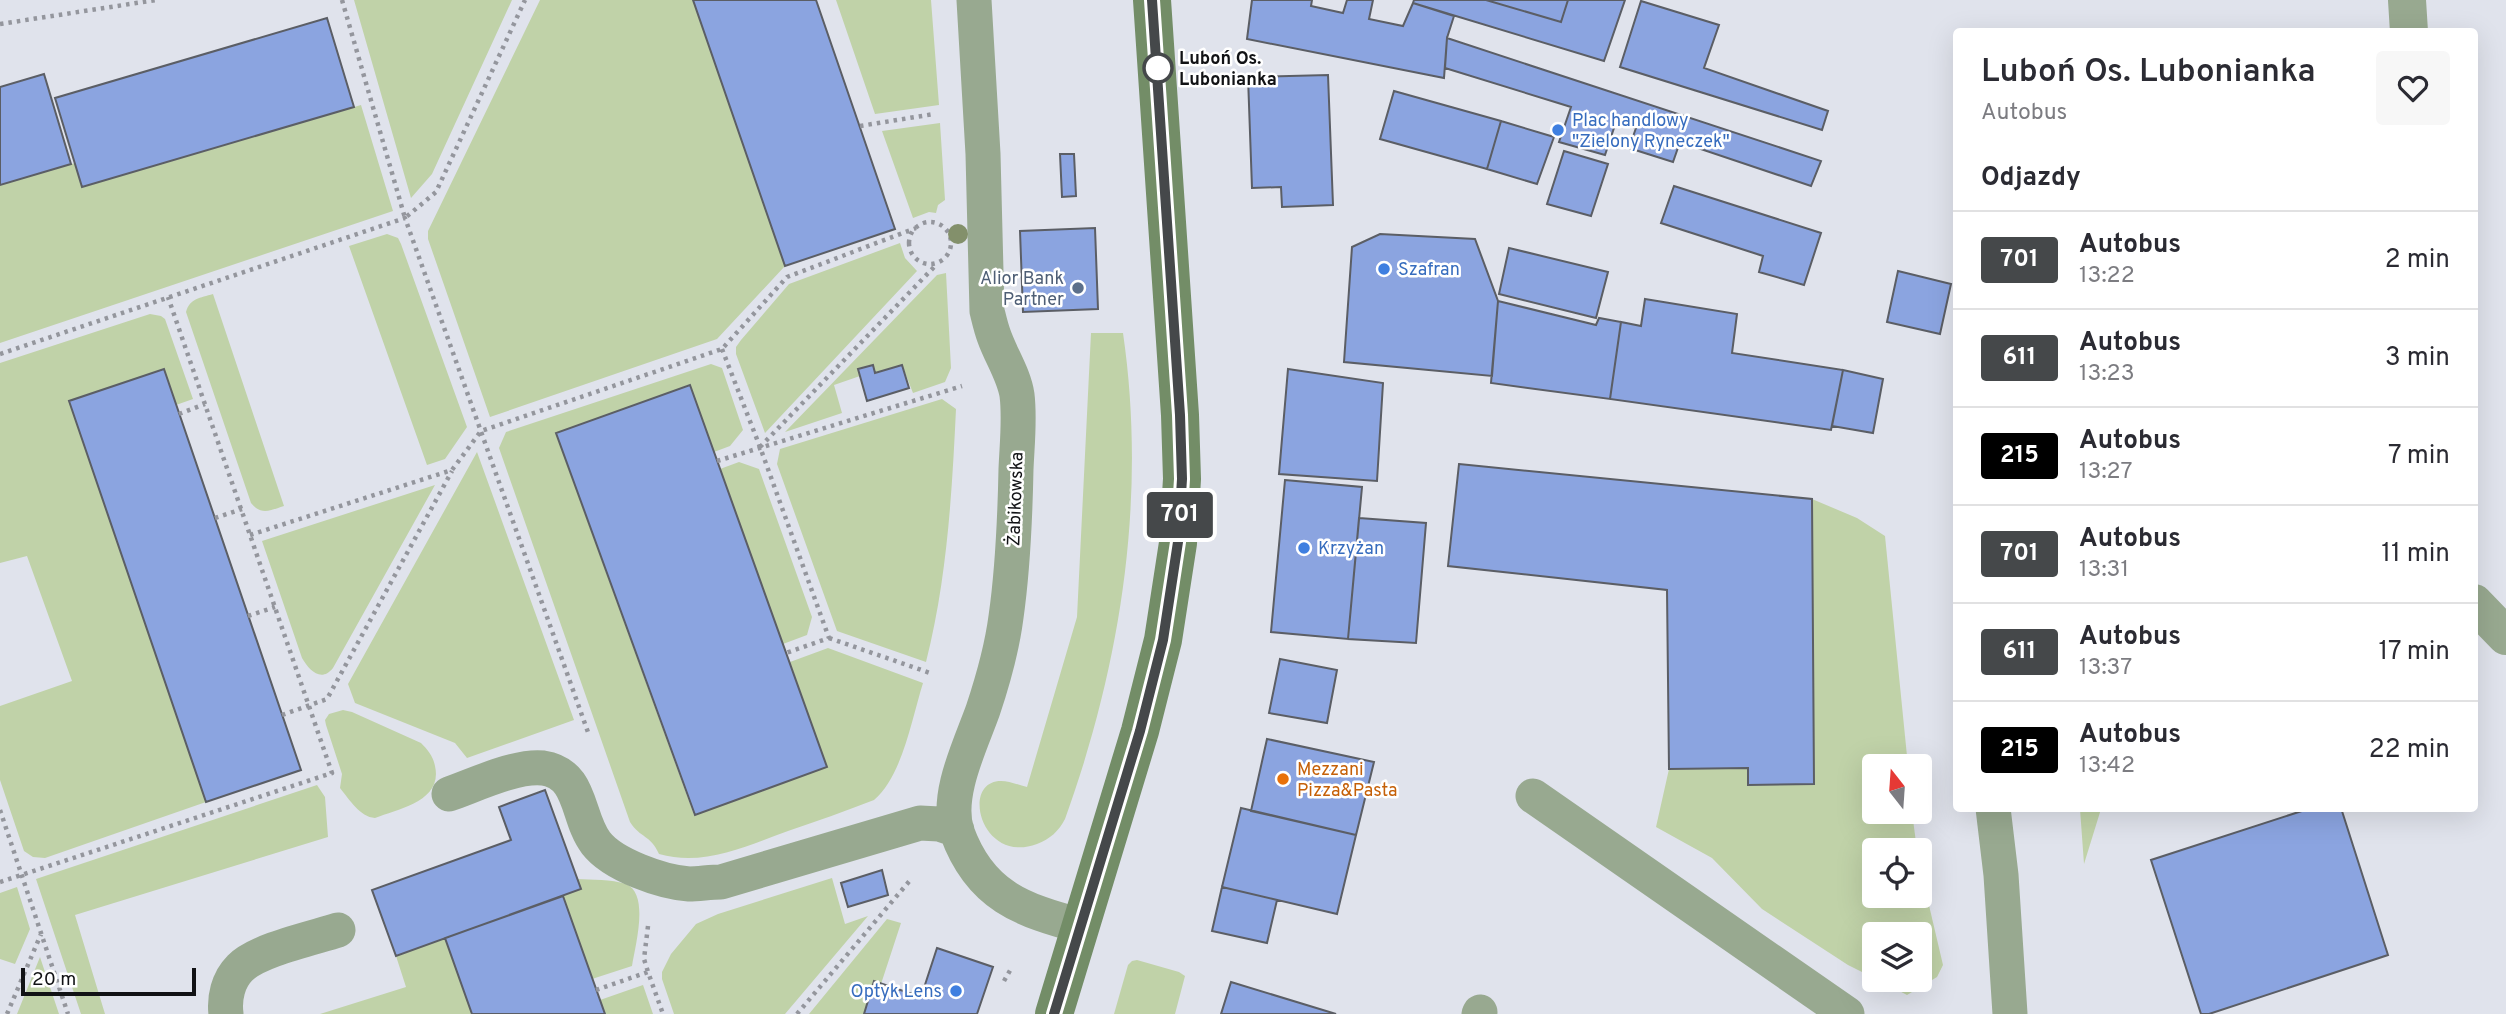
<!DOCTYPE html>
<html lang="pl">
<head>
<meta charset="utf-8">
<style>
	body { margin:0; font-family:Overpass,sans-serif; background:#f7f7f7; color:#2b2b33; height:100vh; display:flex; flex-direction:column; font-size:26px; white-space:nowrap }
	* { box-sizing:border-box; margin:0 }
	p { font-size:23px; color:#7c7c81 }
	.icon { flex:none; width:38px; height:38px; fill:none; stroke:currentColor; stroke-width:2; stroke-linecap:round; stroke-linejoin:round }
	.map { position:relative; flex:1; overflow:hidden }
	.drawer { position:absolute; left:1953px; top:28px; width:525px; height:784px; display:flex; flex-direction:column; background:#fff; border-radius:7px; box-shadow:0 7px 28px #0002 }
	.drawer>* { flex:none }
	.badge { padding:0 14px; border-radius:5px; font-size:24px; line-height:46px }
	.needle { width:46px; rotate:343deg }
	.fabs { position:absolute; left:1862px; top:754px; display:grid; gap:14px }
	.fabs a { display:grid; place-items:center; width:70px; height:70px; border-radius:7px; background:#fff; box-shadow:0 7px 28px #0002; font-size:35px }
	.scale { position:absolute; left:21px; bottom:18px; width:175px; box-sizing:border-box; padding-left:7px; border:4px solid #111215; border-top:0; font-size:19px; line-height:24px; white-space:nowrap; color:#111215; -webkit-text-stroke:5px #fff; paint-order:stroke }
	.map>.badge { position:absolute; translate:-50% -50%; box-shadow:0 0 0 4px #fff }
	h2 { padding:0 28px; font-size:26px; line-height:63px }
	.round { display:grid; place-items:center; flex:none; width:74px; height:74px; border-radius:7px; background:#f7f7f7 }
	.head { display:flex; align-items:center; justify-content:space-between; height:119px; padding:0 28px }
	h1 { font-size:33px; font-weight:600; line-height:52px }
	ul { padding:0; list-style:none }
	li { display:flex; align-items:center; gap:21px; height:98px; padding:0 28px; border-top:2px solid #e1e1e2 }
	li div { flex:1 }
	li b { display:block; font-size:26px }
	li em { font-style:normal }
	li .badge { min-width:77px; font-weight:700; text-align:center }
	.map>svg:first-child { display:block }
	.green { fill:#c0d2a8 }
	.building { fill:#8ba4e0; stroke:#5b5e65; stroke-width:2 }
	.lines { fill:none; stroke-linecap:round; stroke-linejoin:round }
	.path { stroke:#94969d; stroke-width:4.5; stroke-dasharray:3.5 5; stroke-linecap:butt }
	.lane { stroke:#98a990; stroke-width:35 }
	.street { stroke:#98a990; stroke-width:38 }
	.secondary { stroke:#738d67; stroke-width:38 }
	.tree { fill:#83906b }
	.line-casing { stroke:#fff; stroke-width:16 }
	.line { stroke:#45484a; stroke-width:10 }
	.stop-dot { fill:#fff; stroke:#45484a; stroke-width:3.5 }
	.shop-dot { fill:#3f7fe0; stroke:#fff; stroke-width:2.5 }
	.service-dot { fill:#5c6f8a; stroke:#fff; stroke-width:2.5 }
	.food-dot { fill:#e8710a; stroke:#fff; stroke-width:2.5 }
	.labels { text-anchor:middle; stroke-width:5; stroke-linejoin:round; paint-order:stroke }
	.stop-label { font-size:18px; font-weight:bold; fill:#111215; stroke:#fff; text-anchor:start }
	.shop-label { font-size:18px; fill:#366cbe; stroke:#fff; text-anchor:start }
	.service-label { font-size:18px; fill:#4e5e75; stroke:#fff; text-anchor:end }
	.street-label { font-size:18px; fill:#111215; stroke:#fff }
	.food-label { font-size:18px; fill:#c56008; stroke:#fff; text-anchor:start }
</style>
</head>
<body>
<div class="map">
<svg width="2506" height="1014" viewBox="0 0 2506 1014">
	<rect width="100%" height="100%" fill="#e0e3ec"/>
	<path class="green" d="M354,0h158l-80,174 -21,24z
		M540,0h153l92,266 -68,73 -227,78 -62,-178v-8z
		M836,0h95l8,105 -64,9z
		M361,105l32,106 -393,132v-158l75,-22 8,24z
		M940,123l5,77 -7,5 -2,8 -7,-1 -16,6 -31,-87z
		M387,234l11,4 3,6 66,183 -22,32 -18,6 -78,-219z
		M900,243l5,15 12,13 -152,162 -29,-79v-7l5,-7 48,-56z
		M946,273l5,95 -6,14 -32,11 -11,-28 -27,8 -2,-8 -14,4 1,7 -26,9 8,28 -57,19 152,-157z
		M213,294l71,212c-13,4 -23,10 -33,-3l-65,-191c4,-14 14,-14 27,-18z
		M150,314l11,2 4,3 28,80 -17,6 -12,-36 -95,32 137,401 -161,56 -12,-1 -9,-6 -24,-71v-74l72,-25 -45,-125 -27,7v-200z
		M1091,333h32c24,165 -2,331 -58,486 -6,12 -15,20 -28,25 -56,21 -77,-63 -36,-63 8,0 18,4 26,6l50,-170z
		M711,364l11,4 21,62 -13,16 -16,6 -25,-67 -133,49 138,381 133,-48 -37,-105 38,-14 95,35c-11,35 -21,94 -49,117 -28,11 -57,21 -86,31 -42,15 -84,36 -129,23 -9,-20 -18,-15 -29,-32l-131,-374 7,-16z
		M942,399l14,10c-4,85 -9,170 -30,253l-89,-31 -60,-167 3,-15z
		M477,452l97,268 -107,38 -12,-15 -100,-40 -7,-19z
		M739,462l20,7 53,148 -5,18 -24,9 -63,-175z
		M435,485l-102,183c-12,15 -24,2 -31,-10l-40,-117z
		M1812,499l45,19 28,18 23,230h-34v46h38l5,38h-43v46h46v-29l23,98 -6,12 -30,18 -29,-15h42v-46h-46v44l-26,-13 -86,-56 -50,-51 -56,-31 13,-58 79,-1z
		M343,710l9,2 69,31c7,7 12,13 14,23 8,35 -36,43 -60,52 -15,-1 -26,-19 -35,-30l2,-14 -16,-49 -1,-5 4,-6z
		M317,785l8,12 3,40 -253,78 30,99h-24l-45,-135z
		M2080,809h21l-17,55z
		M832,878l13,46 23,-8 -83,98h-111l-12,-35v-7l9,-18 25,-30 22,-10z
		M577,879c15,1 34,0 49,5 24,10 9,62 6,82l-40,13 -29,-83z
		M17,887l13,42 -15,35 -15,-5v-66z
		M887,919l14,4 -20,61 -7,-2 -10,32h-55z
		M445,938l27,76h-152l86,-27 -10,-31z
		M40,957l19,57h-42z
		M1137,960l42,12 6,4 -10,38h-61l14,-49 4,-4z
		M643,985l10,29h-48l-5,-14z"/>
	<path class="building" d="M693,0h123l79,229 -110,37z
		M1252,0h60l-1,6 32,7 4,-13h26l-4,19 34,7 10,-23 41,13 -7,22 -3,40 -197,-39z
		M1414,0h72l75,22 7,-22h57l-21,61 -191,-58z
		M1486,0h82l-7,22z
		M1641,1l78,24 -15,43 124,43 -6,19 -202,-63z
		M327,18l27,89 -272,80 -27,-89z
		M1447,38l374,123 -10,25 -131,-44 -7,20 -44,-14 7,-20 -20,-6 -11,33 -46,-13 12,-35 -126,-39z
		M44,74l27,90 -71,21v-98z
		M1328,75l5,130 -51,2 -1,-20 -29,1 -4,-111z
		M1394,91l107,30 -14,48 -107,-30z
		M1501,121l53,16 -17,47 -50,-15z
		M1564,151l44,13 -17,52 -44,-12z
		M1060,154h14l2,42 -14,1z
		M1674,186l147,47 -17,52 -45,-13 4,-16 -102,-33z
		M1095,228l3,81 -75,3 -3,-81z
		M1380,234l95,5 23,62 -6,75 -148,-14 8,-115z
		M1509,248l99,24 -12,46 -97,-24z
		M1898,271l53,13 -11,50 -53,-12z
		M1645,299l92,15 -5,39 111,17 -12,60 -221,-31 11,-77 20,4z
		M1498,301l98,24 3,-7 22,4 -11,77 -119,-16z
		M873,365l2,8 27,-8 7,23 -42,13 -9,-32z
		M164,369l137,401 -95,32 -137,-401z
		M1288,369l95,14 -6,98 -98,-7z
		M1843,370l40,9 -10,54 -41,-7z
		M690,385l137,382 -132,48 -139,-382z
		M1459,464l353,35 2,285 -66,1v-17l-79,1 -2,-179 -219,-24z
		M1285,480l77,7 -14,152 -77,-7z
		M1359,518l67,5 -10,120 -68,-4z
		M1280,659l57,11 -10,53 -58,-10z
		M1267,739l107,23 -18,73 -105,-24z
		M545,790l36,99 -185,67 -24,-66 139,-50 -12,-33z
		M1241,808l115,27 -19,79 -115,-27z
		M2311,808h30l47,147 -179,59h-8l-50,-154z
		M882,870l6,25 -40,12 -7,-24z
		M1222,887l55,13 -10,43 -55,-12z
		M563,896l42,118h-133l-27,-76z
		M937,948l56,19 -16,47h-113l10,-33 47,16z
		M1231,982l105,32h-115z"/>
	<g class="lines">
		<path class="path" d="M342,0l63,218 31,-26 89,-192
			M0,24l156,-24
			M860,126l74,-12
			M909 243a21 21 0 1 1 42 0a21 21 0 1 1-42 0Z
			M722,349l38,98 69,191 -43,15
			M0,354l405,-136 184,517
			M179,414l26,-10
			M760,447l177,-183
			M717,461l245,-75
			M215,518l27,-9
			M250,535l202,-65 29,-39 241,-82 65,-72 129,-49
			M248,616l27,-9
			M829,638l104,36
			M282,715l45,-16 125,-228
			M0,810l68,204
			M0,882l332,-109 -164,-476
			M648,926l-4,33 4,13
			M1004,981l8,-14
			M596,990l52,-18 15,42
			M7,1014l34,-80
			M797,1014l115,-136"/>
		<path class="lane" d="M974,0l9,154 4,157c2,8 4,17 7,25 7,20 20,39 23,59 3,24 0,50 -1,74 -1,50 -3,99 -10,148 -4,31 -13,63 -23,93 -12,34 -38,85 -26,122 23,64 65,78 124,94
			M449,794c26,-9 67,-29 94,-26 40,6 33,49 53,75 17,22 66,39 93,41 10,0 21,-2 32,-2l199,-59 19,1 18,6
			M1533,796l314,218
			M1993,808l8,67 9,139
			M226,1014c-2,-16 2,-34 14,-46 17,-18 73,-30 98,-38
			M1479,1014l1,-2"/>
		<path class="street" d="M2407,0l2,32
			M2474,603l32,33"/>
		<path class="secondary" d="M1054,1014l86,-283 23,-91 15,-97 4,-64 -2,-64 -28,-415"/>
	</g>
	<circle class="tree" cx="958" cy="234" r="10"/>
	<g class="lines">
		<defs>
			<path id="line" d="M1054,1014l86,-283 23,-91 15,-98 4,-63 -2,-64 -28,-415"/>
		</defs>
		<use href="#line" class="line-casing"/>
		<use href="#line" class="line"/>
	</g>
	<circle class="stop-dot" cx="1158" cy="68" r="14"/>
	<g class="shop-dot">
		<circle cx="1558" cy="130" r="7"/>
		<circle cx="1384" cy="269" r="7"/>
		<circle cx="1304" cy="548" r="7"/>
		<circle cx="956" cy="991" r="7"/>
	</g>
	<circle class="service-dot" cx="1078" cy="288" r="7"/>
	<circle class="food-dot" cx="1283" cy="779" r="7"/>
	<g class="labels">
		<g class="stop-label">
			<text x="1179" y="64">Luboń Os.<tspan x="1179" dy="21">Lubonianka</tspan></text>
		</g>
		<g class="shop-label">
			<text x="1572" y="126">Plac handlowy<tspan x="1572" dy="21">"Zielony Ryneczek"</tspan></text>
			<text x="1398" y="275">Szafran</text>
			<text x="1318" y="554">Krzyżan</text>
			<text x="942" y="997" text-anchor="end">Optyk Lens</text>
		</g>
		<g class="service-label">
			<text x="1064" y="284">Alior Bank<tspan x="1064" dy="21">Partner</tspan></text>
		</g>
		<g class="street-label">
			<text transform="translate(1015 499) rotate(-88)" y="6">Żabikowska</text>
		</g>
		<g class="food-label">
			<text x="1297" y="775">Mezzani<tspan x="1297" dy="21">Pizza&amp;Pasta</tspan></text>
		</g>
	</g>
</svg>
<div class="fabs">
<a><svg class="needle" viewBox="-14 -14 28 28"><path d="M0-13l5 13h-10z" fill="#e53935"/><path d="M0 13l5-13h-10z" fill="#7c7c81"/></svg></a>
<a><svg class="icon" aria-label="locate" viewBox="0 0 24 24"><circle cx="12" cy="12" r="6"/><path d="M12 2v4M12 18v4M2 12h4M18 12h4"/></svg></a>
<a><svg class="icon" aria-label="layers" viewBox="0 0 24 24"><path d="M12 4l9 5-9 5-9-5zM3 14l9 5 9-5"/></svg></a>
</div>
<div class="scale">20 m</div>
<b class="badge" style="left:1180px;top:515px;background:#45484a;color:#fff">701</b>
<section class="drawer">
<div class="head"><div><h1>Luboń Os. Lubonianka</h1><p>Autobus</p></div><a class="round"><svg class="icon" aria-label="heart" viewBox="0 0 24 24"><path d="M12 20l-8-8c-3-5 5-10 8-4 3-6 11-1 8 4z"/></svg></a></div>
<h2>Odjazdy</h2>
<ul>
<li><span class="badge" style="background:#45484a;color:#fff">701</span><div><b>Autobus</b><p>13:22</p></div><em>2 min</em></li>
<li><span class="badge" style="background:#45484a;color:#fff">611</span><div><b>Autobus</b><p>13:23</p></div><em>3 min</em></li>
<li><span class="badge" style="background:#000;color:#fff">215</span><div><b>Autobus</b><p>13:27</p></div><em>7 min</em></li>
<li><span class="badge" style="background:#45484a;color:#fff">701</span><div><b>Autobus</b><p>13:31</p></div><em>11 min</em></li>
<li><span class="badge" style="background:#45484a;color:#fff">611</span><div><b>Autobus</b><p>13:37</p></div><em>17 min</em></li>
<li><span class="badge" style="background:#000;color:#fff">215</span><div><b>Autobus</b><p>13:42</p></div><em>22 min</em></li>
</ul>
</section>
</div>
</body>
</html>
